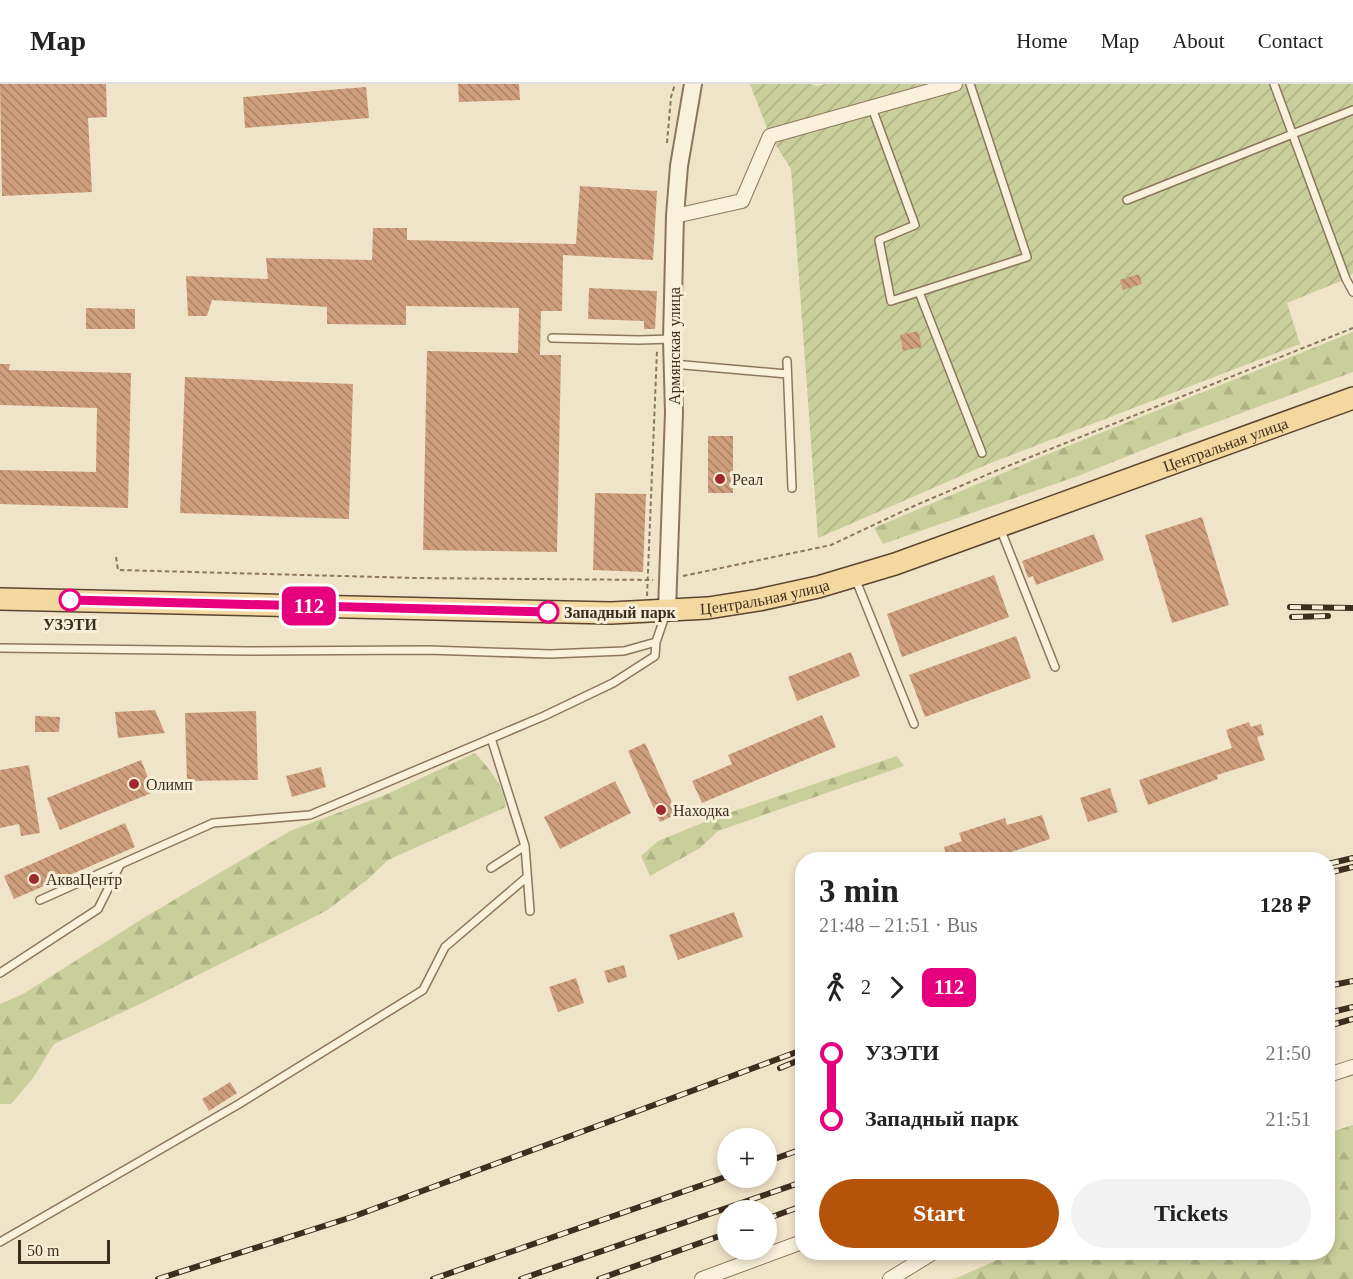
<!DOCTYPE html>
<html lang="en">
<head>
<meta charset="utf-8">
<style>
	body { margin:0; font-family:"Times New Roman",serif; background:#f2f2f2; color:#222; height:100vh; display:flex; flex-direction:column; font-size:22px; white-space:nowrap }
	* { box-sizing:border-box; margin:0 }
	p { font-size:20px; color:#767676 }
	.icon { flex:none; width:33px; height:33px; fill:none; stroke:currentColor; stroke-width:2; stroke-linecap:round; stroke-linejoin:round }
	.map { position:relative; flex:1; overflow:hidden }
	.side { position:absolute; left:795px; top:768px; width:540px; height:408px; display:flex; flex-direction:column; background:#fff; border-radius:24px; box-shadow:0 3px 9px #0003 }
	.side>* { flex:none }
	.badge { padding:0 12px; border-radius:9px; font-size:21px; line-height:39px }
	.buttons { position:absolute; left:717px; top:1044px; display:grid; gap:12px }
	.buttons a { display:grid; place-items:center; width:60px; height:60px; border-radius:50%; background:#fff; box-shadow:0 3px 9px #0003; font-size:30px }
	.scale { position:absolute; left:18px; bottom:15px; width:92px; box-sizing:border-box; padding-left:6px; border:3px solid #3d2e20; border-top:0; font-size:16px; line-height:21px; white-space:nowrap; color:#3d2e20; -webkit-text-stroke:4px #f7eed8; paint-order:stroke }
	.map>.badge { position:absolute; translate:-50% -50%; box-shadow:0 0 0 3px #fff }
	.legs { display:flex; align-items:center; gap:9px; height:66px; padding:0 24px; font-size:20px }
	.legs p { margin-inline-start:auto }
	.head { display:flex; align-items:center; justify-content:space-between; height:102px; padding:0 24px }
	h1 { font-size:33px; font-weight:800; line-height:45px }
	.primary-button { display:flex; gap:12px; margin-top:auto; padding:12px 24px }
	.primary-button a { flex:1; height:69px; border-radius:36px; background:#b45309; color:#fff; font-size:24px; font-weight:800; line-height:69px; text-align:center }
	.primary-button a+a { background:#f2f2f2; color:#222 }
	ul { padding:0 24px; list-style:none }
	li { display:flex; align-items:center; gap:21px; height:66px; font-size:22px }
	li i { display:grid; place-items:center; width:9px; height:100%; margin:0 8px; background:currentColor }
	li i::after { content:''; width:15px; height:15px; margin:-8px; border:4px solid; border-radius:50%; background:#fff }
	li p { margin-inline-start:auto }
	li:first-child i { background:linear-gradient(#0000 50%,currentColor 0) }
	li:last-child i { background:linear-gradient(currentColor 50%,#0000 0) }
	header { display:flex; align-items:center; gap:36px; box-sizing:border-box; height:84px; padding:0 30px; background:#fff; border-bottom:2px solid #e0e0e0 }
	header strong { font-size:28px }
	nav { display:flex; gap:33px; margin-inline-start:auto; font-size:21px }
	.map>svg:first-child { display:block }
	.forest { fill:url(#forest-firs) }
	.garden { fill:url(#garden-furrows) }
	.building { fill:url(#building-back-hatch) }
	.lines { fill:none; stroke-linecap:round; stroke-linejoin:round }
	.service-casing { stroke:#8d765c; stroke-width:10 }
	.minor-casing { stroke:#8d765c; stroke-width:16 }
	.tertiary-casing { stroke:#8d765c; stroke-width:20 }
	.primary-casing { stroke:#5b4430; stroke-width:24 }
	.path { stroke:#8d765c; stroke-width:2; stroke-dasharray:4.5 3; stroke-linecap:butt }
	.service { stroke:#faf1dc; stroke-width:7 }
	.minor { stroke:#faf1dc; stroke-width:14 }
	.tertiary { stroke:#faf1dc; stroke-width:16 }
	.primary { stroke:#f3d9a0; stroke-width:21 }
	.rail-casing { stroke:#3d2e20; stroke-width:6 }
	.rail { stroke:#f7eed8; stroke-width:4; stroke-dasharray:11; stroke-linecap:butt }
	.line-1-casing { stroke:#fff; stroke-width:14 }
	.line-1 { stroke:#e6007e; stroke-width:9 }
	.poi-dot { fill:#9e2a2b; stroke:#f7eed8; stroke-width:2 }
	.stop-1-dot { fill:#fff; stroke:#e6007e; stroke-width:3 }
	.labels { text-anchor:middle; stroke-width:6; stroke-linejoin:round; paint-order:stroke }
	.street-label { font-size:16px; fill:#3d2e20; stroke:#f7eed8 }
	.poi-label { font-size:16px; fill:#3d2e20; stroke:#f7eed8; text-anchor:start }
	.stop-label { font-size:16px; font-weight:bold; fill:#3d2e20; stroke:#f7eed8; text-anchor:start }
</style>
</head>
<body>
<header>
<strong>Map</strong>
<nav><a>Home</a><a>Map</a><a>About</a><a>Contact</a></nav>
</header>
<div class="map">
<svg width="1353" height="1195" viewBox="0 0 1353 1195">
	<defs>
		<pattern id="forest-firs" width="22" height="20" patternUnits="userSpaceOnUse" patternTransform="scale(1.5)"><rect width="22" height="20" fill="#c9cf9b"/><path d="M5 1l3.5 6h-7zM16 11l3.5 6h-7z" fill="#aeb285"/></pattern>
		<pattern id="garden-furrows" width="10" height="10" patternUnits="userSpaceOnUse" patternTransform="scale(1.5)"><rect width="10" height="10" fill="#c9cf9b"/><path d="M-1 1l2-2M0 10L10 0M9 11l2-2" fill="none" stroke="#aeb285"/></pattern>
		<pattern id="building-back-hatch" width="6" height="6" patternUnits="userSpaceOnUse" patternTransform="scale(1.5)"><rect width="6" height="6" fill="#cf9f7d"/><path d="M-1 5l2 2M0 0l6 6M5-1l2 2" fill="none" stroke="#a98266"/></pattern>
	</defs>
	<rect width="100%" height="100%" fill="#f0e4c8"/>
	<path class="forest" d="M1353,248v40l-185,68 -90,36 -195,68 -9,-16 169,-72z
		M475,669c15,17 29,32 31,54l-118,53 -21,20 -41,31 -184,92 -88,41 -21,34 -22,26h-11v-100l23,-10 119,-75 148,-88 95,-36z
		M897,672l7,10 -186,65 -18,17 -50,28 -9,-20 17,-15 59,-24z
		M1353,1041v154h-399l59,-26 315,-1v-119z"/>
	<path class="garden" d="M750,0h61l6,2 8,-2h528v189l-7,6 -59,24 13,41 -307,118 -175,76 -27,-369 -21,-33z"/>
	<path class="building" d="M0,0h106l1,33 -19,1 4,74 -90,4z
		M458,0h61l1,16 -61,2z
		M366,3l3,31 -124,10 -2,-31z
		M580,102l77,5 -4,69 -90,-5 -1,56h-21l-1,44h21l-4,197 -134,-2 4,-199 91,2 1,-45 -113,-2v19l-79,-1v-17l-115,-7 -5,16h-19l-2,-40 82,3 -2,-21 106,2 1,-32h34v12l169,4z
		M1139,190l3,10 -19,6 -3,-10z
		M589,204l68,3 -2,38h-11v-8l-56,-2z
		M86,224l49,1v20h-49z
		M918,247l4,16 -19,4 -3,-16z
		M0,280h10l-1,6 122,3 -3,135 -128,-4v-34l96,2 1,-64 -97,-3z
		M185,293l168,7 -4,135 -169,-6z
		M708,352h25v57h-25z
		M595,409l51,1 -3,78 -50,-2z
		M1202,433l27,88 -57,18 -27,-88z
		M1094,450l10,26 -68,25 -3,-9 -5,2 -6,-17z
		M994,491l15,42 -107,40 -15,-43z
		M1016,552l15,42 -106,39 -16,-42z
		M851,568l9,24 -63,25 -9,-24z
		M155,626l10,23 -47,5 -3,-26z
		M256,627l2,69 -71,1 -2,-68z
		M822,631l14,32 -134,56 -10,-22 40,-17 -4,-9z
		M35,632l25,1 -1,15h-24z
		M1249,638l2,5 10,-3 3,11 -7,2 8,23 -48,15 1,4 -70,26 -9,-25 93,-32 -6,-18z
		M645,659l32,71 -17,8 -32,-71z
		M141,676l13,32 -94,38 -13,-32z
		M29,681l11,68 -19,3 -2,-12 -19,4v-58z
		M321,683l5,20 -34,10 -6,-21z
		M615,697l16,32 -71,36 -16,-32z
		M1110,704l8,24 -30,10 -8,-24z
		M1042,731l8,24 -53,18 -1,-3 -18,6h-30l-4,-13 18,-6 -3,-8 46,-15 2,7z
		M125,739l10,24 -121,52 -10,-23z
		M734,828l9,25 -65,23 -9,-25z
		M624,881l3,12 -19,6 -4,-12z
		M576,894l8,25 -26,9 -9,-25z
		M230,998l7,11 -28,18 -7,-12z"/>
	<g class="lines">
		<defs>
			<path id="service" d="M1274,0l72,195 7,13
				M872,24l43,117 -36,15 12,61 136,-44 -57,-173
				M1127,116l226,-90
				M919,208l63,161
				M552,254l87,2 33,-1
				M787,277l5,127
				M673,280l114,10
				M1000,444l55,139
				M855,494l59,146
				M0,564l249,3 179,-1 122,4 74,-3 32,-9
				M491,654l34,108 -34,22
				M525,762l5,65
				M40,816l173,-77 97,-8 234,-99 69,-33 42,-27 1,-14 10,-29
				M0,889l98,-64 22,-44
				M0,1158l239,-138 184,-114 22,-43 82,-70"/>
			<path id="minor" d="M675,132l67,-15 28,-65 185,-52
				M1328,991l25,-8
				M702,1195l100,-37
				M890,1195l44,-27"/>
			<path id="tertiary" d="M667,526l7,-197 -2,-74 3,-123 4,-50 14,-82"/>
			<g id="primary">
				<path id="s1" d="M0,515l611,14 97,-5 51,-8 59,-13 77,-23 458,-166"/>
			</g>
		</defs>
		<use href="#service" class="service-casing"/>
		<use href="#minor" class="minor-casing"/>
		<use href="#tertiary" class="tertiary-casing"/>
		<use href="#primary" class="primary-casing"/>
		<path class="path" d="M667,59l4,-46 4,-13
			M116,473l2,13 298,8 237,2
			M683,492l148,-31 83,-39 84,-36 355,-142
			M647,512l10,-246"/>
		<use href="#service" class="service"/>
		<use href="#minor" class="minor"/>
		<use href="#tertiary" class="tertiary"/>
		<use href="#primary" class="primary"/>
		<defs>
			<path id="rail" d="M1290,523l63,1
				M1292,533l36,-1
				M1328,780l25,-6
				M1328,789l25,-6
				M1328,902l25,-5
				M1328,929l25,-6
				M1328,942l25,-7
				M780,984l22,-9
				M766,1078l36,-13
				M766,1135l36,-13
				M158,1195l194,-62 450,-167
				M433,1195l295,-103
				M521,1195l281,-97
				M599,1195l129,-46"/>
		</defs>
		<use href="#rail" class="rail-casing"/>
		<use href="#rail" class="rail"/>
	</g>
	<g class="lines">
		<defs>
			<path id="line-1" d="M70,516l478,12"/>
		</defs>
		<use href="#line-1" class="line-1-casing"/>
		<use href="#line-1" class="line-1"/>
	</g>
	<g class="poi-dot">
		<circle cx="720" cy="395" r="6"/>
		<circle cx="134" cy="700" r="6"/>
		<circle cx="661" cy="726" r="6"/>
		<circle cx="34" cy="795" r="6"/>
	</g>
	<g class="stop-1-dot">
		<circle cx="70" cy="516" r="10"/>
		<circle cx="548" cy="528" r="10"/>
	</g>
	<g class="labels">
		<g class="street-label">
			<text transform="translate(674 262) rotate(-90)" y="6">Армянская улица</text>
			<text dy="6" stroke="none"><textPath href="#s1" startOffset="1252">Центральная улица</textPath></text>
			<text dy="6" stroke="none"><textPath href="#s1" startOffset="766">Центральная улица</textPath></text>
		</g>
		<g class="poi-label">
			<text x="732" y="401">Реал</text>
			<text x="146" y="706">Олимп</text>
			<text x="673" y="732">Находка</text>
			<text x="46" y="801">АкваЦентр</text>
		</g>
		<g class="stop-label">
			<text x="564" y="534">Западный парк</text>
			<text x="70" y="546" text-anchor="middle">УЗЭТИ</text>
		</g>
	</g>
</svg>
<div class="buttons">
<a>+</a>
<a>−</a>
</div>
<div class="scale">50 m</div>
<b class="badge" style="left:309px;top:522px;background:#e6007e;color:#fff">112</b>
<section class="side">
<div class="head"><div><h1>3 min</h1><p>21:48 – 21:51 · Bus</p></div><b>128 ₽</b></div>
<div class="legs"><svg class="icon" aria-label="walk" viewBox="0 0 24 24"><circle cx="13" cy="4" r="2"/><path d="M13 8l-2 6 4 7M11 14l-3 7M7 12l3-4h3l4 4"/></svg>2<svg class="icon" aria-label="forward" viewBox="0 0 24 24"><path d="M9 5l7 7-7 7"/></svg><b class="badge" style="background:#e6007e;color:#fff">112</b></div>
<ul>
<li><i style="color:#e6007e"></i><b>УЗЭТИ</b><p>21:50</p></li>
<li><i style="color:#e6007e"></i><b>Западный парк</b><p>21:51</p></li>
</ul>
<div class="primary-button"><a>Start</a><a>Tickets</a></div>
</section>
</div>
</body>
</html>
